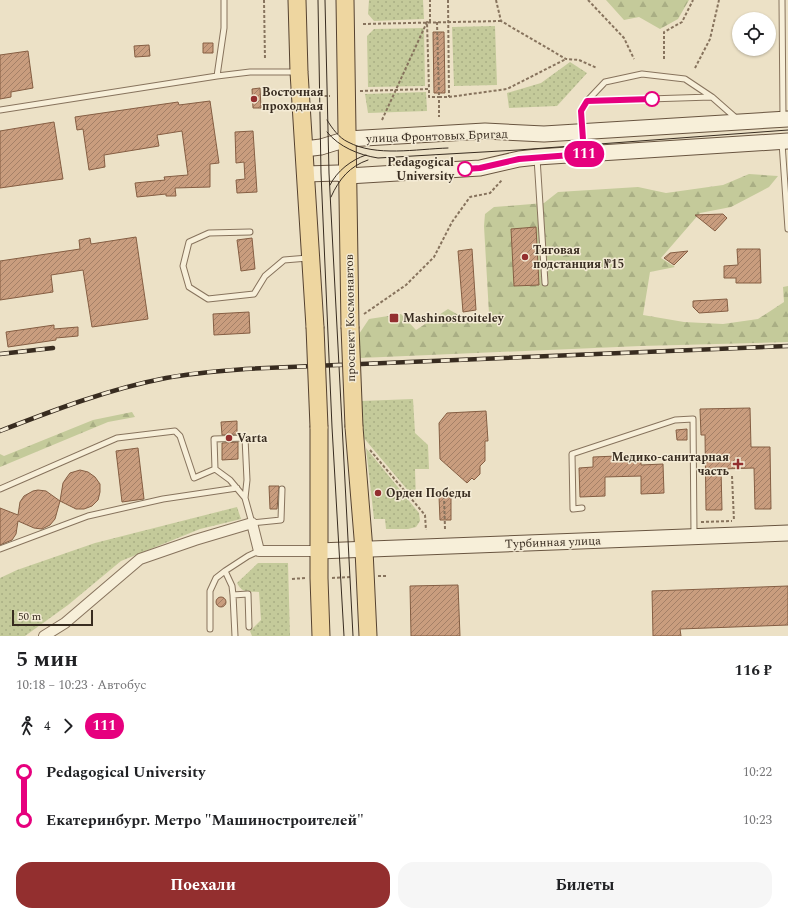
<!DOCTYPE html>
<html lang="ru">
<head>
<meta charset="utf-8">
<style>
	body { margin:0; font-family:Spectral,serif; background:#f6f6f6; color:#202124; height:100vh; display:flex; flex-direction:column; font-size:15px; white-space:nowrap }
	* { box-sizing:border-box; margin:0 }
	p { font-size:13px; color:#757577 }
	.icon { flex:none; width:22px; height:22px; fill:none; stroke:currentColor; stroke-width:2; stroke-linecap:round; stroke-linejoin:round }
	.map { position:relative; height:636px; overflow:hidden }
	.side { display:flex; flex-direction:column; background:#fff; flex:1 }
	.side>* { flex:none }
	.badge { padding:0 8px; border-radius:13px; font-size:14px; line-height:26px }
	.tools { position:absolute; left:732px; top:12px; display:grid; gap:8px }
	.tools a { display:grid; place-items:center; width:44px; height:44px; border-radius:50%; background:#fff; box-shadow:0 1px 3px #0004; font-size:20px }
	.scale { position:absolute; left:12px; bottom:10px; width:81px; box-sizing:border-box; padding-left:4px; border:2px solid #382c20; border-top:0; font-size:11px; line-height:14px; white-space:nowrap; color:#382c20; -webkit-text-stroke:3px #f4ebd5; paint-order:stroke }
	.map>.badge { position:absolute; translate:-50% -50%; box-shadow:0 0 0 2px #fff }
	.legs { display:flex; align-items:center; gap:6px; height:44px; padding:0 16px; font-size:13px }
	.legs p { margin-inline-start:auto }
	.overview { display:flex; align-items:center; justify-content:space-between; height:68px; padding:0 16px }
	h1 { font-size:22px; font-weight:700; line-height:30px }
	.action { display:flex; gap:8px; margin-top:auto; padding:8px 16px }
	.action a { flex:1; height:46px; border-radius:16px; background:#932f2f; color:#fff; font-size:16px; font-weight:700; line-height:46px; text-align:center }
	.action a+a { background:#f6f6f6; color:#202124 }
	ul { padding:0 16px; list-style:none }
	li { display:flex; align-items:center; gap:14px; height:48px; font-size:15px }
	li i { display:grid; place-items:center; width:6px; height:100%; margin:0 5px; background:currentColor }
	li i::after { content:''; width:10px; height:10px; margin:-5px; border:3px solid; border-radius:50%; background:#fff }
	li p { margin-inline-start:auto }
	li:first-child i { background:linear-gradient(#0000 50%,currentColor 0) }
	li:last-child i { background:linear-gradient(currentColor 50%,#0000 0) }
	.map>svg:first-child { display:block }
	.grass { fill:url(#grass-dots) }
	.forest { fill:url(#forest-firs) }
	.building { fill:url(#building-hatch); stroke:#855e43 }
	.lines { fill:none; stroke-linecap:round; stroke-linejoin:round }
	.service-casing { stroke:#87735d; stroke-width:7 }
	.minor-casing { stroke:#87735d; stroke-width:12 }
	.secondary-casing { stroke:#695540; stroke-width:17 }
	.primary-casing { stroke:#554230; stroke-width:19 }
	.path { stroke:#87735d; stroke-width:2; stroke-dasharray:3 2; stroke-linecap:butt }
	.service { stroke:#f7efd9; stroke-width:5 }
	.minor { stroke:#f7efd9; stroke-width:10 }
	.secondary { stroke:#f7efd9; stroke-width:15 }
	.primary { stroke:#eed6a0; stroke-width:17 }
	.tram { stroke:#382c20; stroke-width:1 }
	.rail-casing { stroke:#382c20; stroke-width:4.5 }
	.rail { stroke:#f4ebd5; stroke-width:3; stroke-dasharray:9; stroke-linecap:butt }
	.primary-bridge-casing { stroke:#554230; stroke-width:19; stroke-linecap:butt }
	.primary-bridge { stroke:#eed6a0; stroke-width:17 }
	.line-1-casing { stroke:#fff; stroke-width:9 }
	.line-1 { stroke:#e6007e; stroke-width:6 }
	.poi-dot { fill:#932f2f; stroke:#f4ebd5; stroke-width:1.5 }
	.stop-1-dot { fill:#fff; stroke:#e6007e; stroke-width:2 }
	.labels { text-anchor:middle; stroke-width:3; stroke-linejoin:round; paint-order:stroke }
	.poi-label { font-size:12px; font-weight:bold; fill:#382c20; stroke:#f4ebd5; text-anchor:start }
	.street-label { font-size:12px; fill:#382c20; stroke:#f4ebd5 }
	.stop-label { font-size:12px; font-weight:bold; fill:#382c20; stroke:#f4ebd5; text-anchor:end }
</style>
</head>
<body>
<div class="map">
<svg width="788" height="636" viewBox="0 0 788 636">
	<defs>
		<pattern id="grass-dots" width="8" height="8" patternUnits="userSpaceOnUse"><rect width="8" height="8" fill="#c4ca9a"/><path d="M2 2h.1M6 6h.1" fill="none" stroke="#a9ae84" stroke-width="1.8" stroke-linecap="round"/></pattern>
		<pattern id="forest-firs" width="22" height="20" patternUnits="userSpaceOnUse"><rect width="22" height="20" fill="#c4ca9a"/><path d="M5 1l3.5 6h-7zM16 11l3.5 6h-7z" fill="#a9ae84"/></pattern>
		<pattern id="building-hatch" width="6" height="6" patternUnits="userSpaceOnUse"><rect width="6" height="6" fill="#c99d7e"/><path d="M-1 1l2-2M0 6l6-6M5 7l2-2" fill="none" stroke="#a48067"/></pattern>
	</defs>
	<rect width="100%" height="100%" fill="#ece1c6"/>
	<path class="grass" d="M369,0h54l1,19 -50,2 -6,-7z
		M495,26l2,59 -43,1 -2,-59z
		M424,28l1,58 -57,1 -1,-51 7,-7z
		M570,62l17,11 -30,33 -48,2 -2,-15 34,-10z
		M426,92l1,19 -59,2 -3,-19z
		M413,399l2,34 13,12 1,24h-14l1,31 -53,-63 -2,-36z
		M366,448l53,65 1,8 -4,6 -8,2h-22l-1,-10h-11z
		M237,507l4,12 -41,10 -79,32 -53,44 -43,31h-25v-58l17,-8 78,-27z
		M258,563h30l2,73h-38l-2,-5 11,-11 -2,-28c-11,-1 -16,2 -22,-9z"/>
	<path class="forest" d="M606,0h83l-11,19 -18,10 -21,-12 -15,3z
		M749,174l29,2 -9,11 -38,20 -31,6 -39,45 14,9 -25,5 -7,43 41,7 39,2 35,-5 26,-17 -1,-15 5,-1v56l-147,4 -281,12 -3,-21 12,-18 32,-5 15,16 32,-21 14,8 16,4 11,-7 -5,-88 1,-12 9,-7 50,-4 14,-11 80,-5 28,6 57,-8z
		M132,412l3,5 -27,5 -108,45v-13l4,2 89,-36z"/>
	<path class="building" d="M433,32h11l1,61h-11z
		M203,43h10v10h-10z
		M149,45l1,11 -15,1 -1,-11z
		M28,51l5,37 -22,4v5l-11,2v-44z
		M260,88l1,20h-8l-1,-19z
		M210,101l9,62 -9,1v23l-35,1 1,8h-10v-2l-29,3 -2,-14 30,-3 -1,-3 24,-2 -6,-44 -25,4 2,11 -55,9 1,12 -16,3 -6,-41 -6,1 -2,-13 103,-15 1,3z
		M54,122l9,57 -63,9v-57z
		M253,131l4,61 -20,1 -1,-13 9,-1 -1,-17 -8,1 -1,-31z
		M723,214l4,4 -12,13 -20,-16z
		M536,227l3,58 -25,1 -3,-57z
		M136,237l12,82 -56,8 -9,-57 -32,5 2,17 -53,8v-39l80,-12 -1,-9 11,-2 1,6z
		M252,238l3,31 -14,2 -4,-31z
		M472,249l4,61 -13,2 -5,-61z
		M737,249h23l1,34h-25v-5h-12v-12l14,-1z
		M688,251l-14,14 -10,-7 6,-5z
		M727,299l1,12 -29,2 -6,-6v-6z
		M249,312l1,21 -36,2 -1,-21z
		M54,325v4l24,-2v9l-22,2v2l-48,7 -2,-15z
		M750,408l1,39h19l1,62h-16l-1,-41 -33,1 1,41h-16l-1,-75h-4l-1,-26z
		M486,411l2,30h-3v20l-5,5v8l-6,6 -2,-2 -5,5 -27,-24 -1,-36 8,-10z
		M237,421v13l-15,1 -1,-13z
		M687,429v11h-10l-1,-10z
		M238,442v17l-16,1v-17z
		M138,448l6,51 -22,3 -6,-51z
		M641,455v10l22,-1 1,29 -23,1v-18l-36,1v19l-25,1 -1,-29 14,-1v-10z
		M80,470l8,2 7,5 5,7v8l-2,8 -6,6 -8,3h-8l-16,-8 -5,18 -5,6 -8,4 -8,-1 -16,-7 -2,13 -4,6 -12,5v-37l18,7 2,-13 4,-6 9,-5 5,-1 8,1 14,10 3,-18 4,-6 3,-4z
		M269,486h10l-2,23h-7z
		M439,496h12v24h-11z
		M458,585l2,51h-49l-1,-50z
		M788,586v39l-108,4 1,7h-28l-1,-45z
		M216 602a5 5 0 1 1 10 0a5 5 0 1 1-10 0Z"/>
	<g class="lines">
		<defs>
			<path id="service" d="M782,0l1,117
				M217,76l7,-48v-28
				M587,101l124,-4
				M0,110l217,-34 33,-4h46
				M782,143l6,86
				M584,152l-3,-41 6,-10 18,-19 37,-8 43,5 27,18 25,22
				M537,158l8,125
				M250,232l-41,1 -20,9 -6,24 6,21 19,12 46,-5 11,-18 19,-16 24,-2
				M0,489l117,-51 58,-7 5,5 14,42 21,-9
				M245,498l2,-18 -2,-42 -31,1 1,30 15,11 15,18 7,25 29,-3 1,-31
				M582,508l-9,1 -1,-55 103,-34 18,-1 1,115
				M0,549l88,-33 75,-17 74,-11
				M233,595l15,-1 1,33
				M210,629v-38l6,-13 9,-7
				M235,636l-2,-41 -1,-9 -7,-15 23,-15 11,-5"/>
			<path id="minor" d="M44,636l21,-13 75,-64 55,-19 57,-17 7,28h59"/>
			<path id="secondary" d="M304,149l17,-2 26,-8 138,-8 59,3 244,-15
				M305,174l33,-1 10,3 132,-8 39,-9 18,-2 251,-16
				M318,551l470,-18"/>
			<path id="primary" d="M297,0l2,72 16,255
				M345,0l5,327
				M319,427v151l2,58
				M354,427l10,123 4,86"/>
		</defs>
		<use href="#service" class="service-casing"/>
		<use href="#minor" class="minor-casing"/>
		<use href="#secondary" class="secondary-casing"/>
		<use href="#primary" class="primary-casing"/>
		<path class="path" d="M264,0l1,60
			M448,0l1,97
			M496,0l5,21 65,38 13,1 18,8
			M588,0l36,38 10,21
			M430,22v-22
			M437,22l2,75h10l58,-8 59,-30
			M363,24l138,-3
			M664,59v-27l18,-10 11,-22
			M695,68l15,-29 9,-39
			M360,91l69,-2v8h10v20
			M314,96h16
			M382,120l45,-98 2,67
			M364,314l42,-29 28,-28 18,-35 18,-25 20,-4 12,-13
			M370,450l55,65 1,15
			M732,476l2,45
			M444,496l1,33
			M701,522l31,-1
			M378,576h8
			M332,578l19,-1
			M292,579l13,-1"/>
		<use href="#service" class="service"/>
		<use href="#minor" class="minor"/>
		<use href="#secondary" class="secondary"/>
		<use href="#primary" class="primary"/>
		<path class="tram" d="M318,0l3,173 11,254 12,209
			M325,0l4,173 24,463
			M327,120c5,8 12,18 21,22 28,15 68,7 100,6
			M327,132c12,15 32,23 51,26l140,-8 270,-20
			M330,185c7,-14 21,-25 36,-30
			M331,197c8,-18 19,-31 37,-37"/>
		<defs>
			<path id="rail" d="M0,354l53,-6
				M0,431c54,-21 109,-42 166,-53 26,-5 53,-7 79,-9l543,-23"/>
		</defs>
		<use href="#rail" class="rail-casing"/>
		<use href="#rail" class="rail"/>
		<defs>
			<path id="primary-bridge" d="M315,327l4,100
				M350,327l4,100"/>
		</defs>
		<use href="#primary-bridge" class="primary-bridge-casing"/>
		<use href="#primary-bridge" class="primary-bridge"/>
	</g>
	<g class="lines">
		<defs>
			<path id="line-1" d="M465,169l15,-1 39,-9 65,-5 -3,-43 6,-10 65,-2"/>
		</defs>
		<use href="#line-1" class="line-1-casing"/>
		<use href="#line-1" class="line-1"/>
	</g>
	<g class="poi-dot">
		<circle cx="254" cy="99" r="4"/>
		<circle cx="525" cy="257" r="4"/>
		<rect x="389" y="313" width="10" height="10" rx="2"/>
		<circle cx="229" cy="438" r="4"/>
		<path d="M736 458h4v4h4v4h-4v4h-4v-4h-4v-4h4z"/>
		<circle cx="378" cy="493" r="4"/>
	</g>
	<g class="stop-1-dot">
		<circle cx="652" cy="99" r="7"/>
		<circle cx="465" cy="169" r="7"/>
	</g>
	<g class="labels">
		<g class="poi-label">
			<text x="262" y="96">Восточная<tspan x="262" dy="14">проходная</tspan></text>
			<text x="533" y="254">Тяговая<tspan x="533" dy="14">подстанция №15</tspan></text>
			<text x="403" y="322">Mashinostroiteley</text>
			<text x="237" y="442">Varta</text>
			<text x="729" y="461" text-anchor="end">Медико-санитарная<tspan x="729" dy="14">часть</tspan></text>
			<text x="386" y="497">Орден Победы</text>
		</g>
		<g class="street-label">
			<text transform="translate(437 136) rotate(-2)" y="4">улица Фронтовых Бригад</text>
			<text transform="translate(350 318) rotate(-91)" y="4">проспект Космонавтов</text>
			<text transform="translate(553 542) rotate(-2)" y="4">Турбинная улица</text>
		</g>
		<g class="stop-label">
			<text x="454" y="166">Pedagogical<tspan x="454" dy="14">University</tspan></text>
		</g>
	</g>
</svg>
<div class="tools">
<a><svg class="icon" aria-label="locate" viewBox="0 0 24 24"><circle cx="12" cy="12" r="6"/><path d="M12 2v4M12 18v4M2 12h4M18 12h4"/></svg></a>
</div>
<div class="scale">50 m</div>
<b class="badge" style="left:584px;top:154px;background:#e6007e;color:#fff">111</b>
</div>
<section class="side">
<div class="overview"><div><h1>5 мин</h1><p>10:18 – 10:23 · Автобус</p></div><b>116 ₽</b></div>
<div class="legs"><svg class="icon" aria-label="walk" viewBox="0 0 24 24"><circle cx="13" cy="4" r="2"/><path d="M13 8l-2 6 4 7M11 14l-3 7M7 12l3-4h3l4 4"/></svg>4<svg class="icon" aria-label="forward" viewBox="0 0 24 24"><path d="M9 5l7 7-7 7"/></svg><b class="badge" style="background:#e6007e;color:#fff">111</b></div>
<ul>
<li><i style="color:#e6007e"></i><b>Pedagogical University</b><p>10:22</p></li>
<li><i style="color:#e6007e"></i><b>Екатеринбург. Метро &quot;Машиностроителей&quot;</b><p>10:23</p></li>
</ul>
<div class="action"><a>Поехали</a><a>Билеты</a></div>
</section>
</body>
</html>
